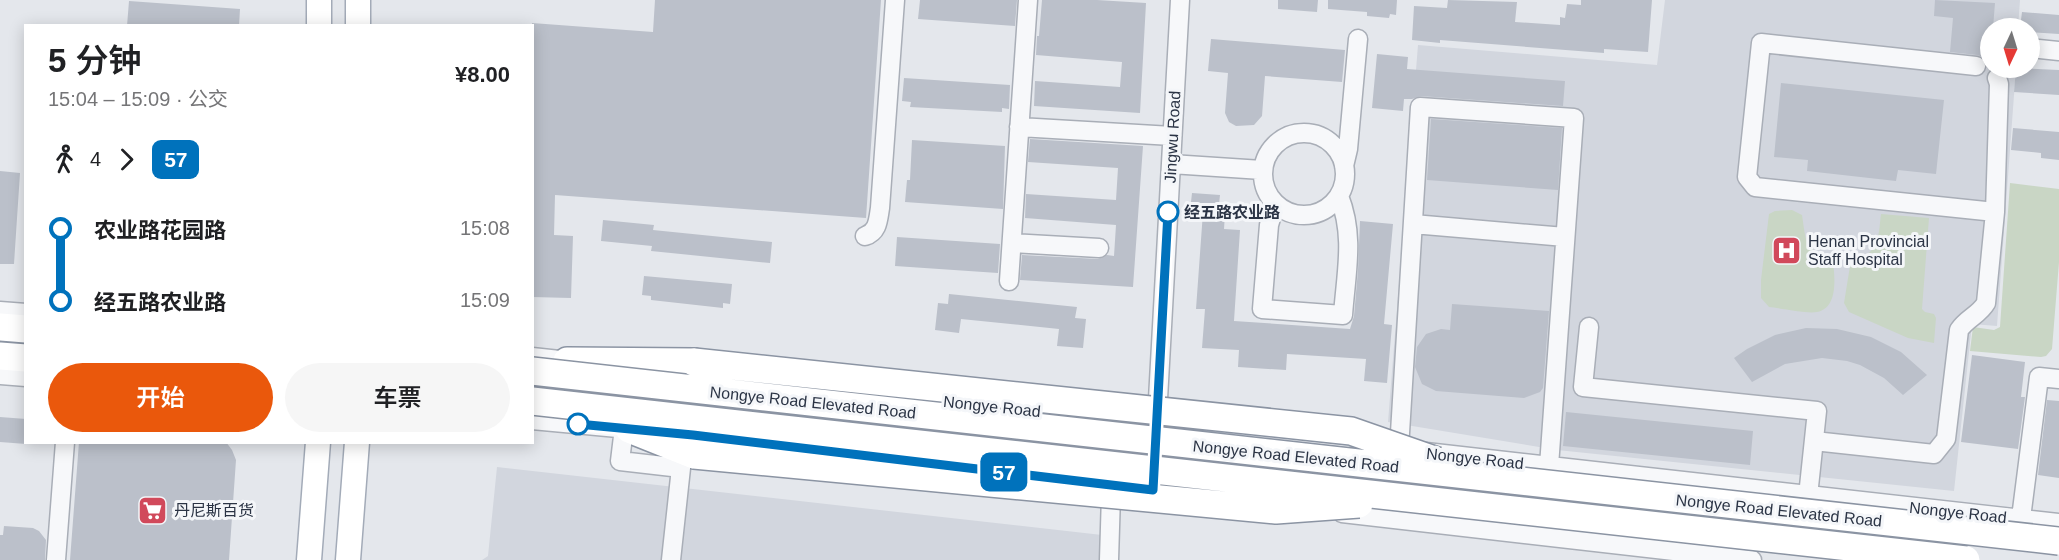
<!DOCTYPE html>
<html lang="zh">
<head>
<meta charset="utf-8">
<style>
	body { margin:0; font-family:Helvetica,"Noto Sans SC",sans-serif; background:#f6f6f6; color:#202124; height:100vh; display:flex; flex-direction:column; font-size:22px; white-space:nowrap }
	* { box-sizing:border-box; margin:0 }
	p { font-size:20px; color:#757577 }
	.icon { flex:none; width:33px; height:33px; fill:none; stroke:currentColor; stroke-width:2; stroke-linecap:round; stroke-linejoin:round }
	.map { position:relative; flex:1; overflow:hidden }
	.details { position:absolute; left:24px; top:24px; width:510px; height:420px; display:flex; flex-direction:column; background:#fff; border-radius:0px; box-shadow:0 3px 15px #0003 }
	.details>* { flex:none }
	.badge { padding:0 12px; border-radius:9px; font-size:21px; line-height:39px }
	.needle { width:39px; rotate:184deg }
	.tools { position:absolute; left:1980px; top:18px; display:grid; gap:12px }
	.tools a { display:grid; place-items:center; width:60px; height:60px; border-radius:50%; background:#fff; box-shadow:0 3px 15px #0003; font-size:30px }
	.map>.badge { position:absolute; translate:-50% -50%; box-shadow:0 0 0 3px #fff }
	.legs { display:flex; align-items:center; gap:9px; height:66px; padding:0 24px; font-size:20px }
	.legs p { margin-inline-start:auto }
	.head { display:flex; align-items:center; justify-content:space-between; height:102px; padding:0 24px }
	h1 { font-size:33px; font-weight:600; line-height:45px }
	.primary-button { display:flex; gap:12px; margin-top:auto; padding:12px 24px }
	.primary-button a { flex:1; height:69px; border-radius:36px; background:#ea580c; color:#fff; font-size:24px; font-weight:600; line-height:69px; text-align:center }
	.primary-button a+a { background:#f6f6f6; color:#202124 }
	ul { padding:0 24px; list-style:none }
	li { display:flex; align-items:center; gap:21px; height:72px; font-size:22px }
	li i { display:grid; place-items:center; width:9px; height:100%; margin:0 8px; background:currentColor }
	li i::after { content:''; width:15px; height:15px; margin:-8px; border:4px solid; border-radius:50%; background:#fff }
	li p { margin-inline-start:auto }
	li:first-child i { background:linear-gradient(#0000 50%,currentColor 0) }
	li:last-child i { background:linear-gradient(currentColor 50%,#0000 0) }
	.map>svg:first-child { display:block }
	.built { fill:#d2d6de }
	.green { fill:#c9d6c5 }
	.building { fill:#bbc0ca }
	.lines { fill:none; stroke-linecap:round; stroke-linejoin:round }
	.minor-casing { stroke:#a9aeb7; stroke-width:21 }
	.major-casing { stroke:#a3abb8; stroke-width:27 }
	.highway-casing { stroke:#8b94a3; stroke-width:30 }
	.minor { stroke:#f7f8fa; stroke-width:18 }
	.major { stroke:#fff; stroke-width:24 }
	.highway { stroke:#fff; stroke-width:27 }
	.highway-bridge-casing { stroke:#8b94a3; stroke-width:30; stroke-linecap:butt }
	.highway-bridge { stroke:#fff; stroke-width:27 }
	.line-1-casing { stroke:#fff; stroke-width:14 }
	.line-1 { stroke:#0072bc; stroke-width:9 }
	.stop-1-dot { fill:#fff; stroke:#0072bc; stroke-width:3 }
	.labels { text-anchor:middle; stroke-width:6; stroke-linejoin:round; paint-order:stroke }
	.street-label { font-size:16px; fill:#2b3445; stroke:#f4f6f9 }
	.stop-label { font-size:16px; font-weight:bold; fill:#2b3445; stroke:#f4f6f9; text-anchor:start }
	.poi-label { font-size:16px; fill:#2b3445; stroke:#f4f6f9; text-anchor:start }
</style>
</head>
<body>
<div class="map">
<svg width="2059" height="560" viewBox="0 0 2059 560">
	<rect width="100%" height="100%" fill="#e4e7ec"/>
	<path class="built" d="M1665,0h355l-2,28h-28v40h26l-19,258 -25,-2 -18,167 -397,-41 -169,-28 30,-377 239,20z
		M497,467l605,68 -2,25h-618l6,-4z"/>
	<path class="green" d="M2010,183l49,6v73l-7,87 -6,7 -5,1 -71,-6 3,-24 21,3 6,-3z
		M1792,210l10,5c5,33 2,30 31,47 2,16 5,46 -16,50 -10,2 -37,-4 -48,-5l-8,-9v-18l8,-66 6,-3z
		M1881,214l48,4 -7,91 3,3 9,2 2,4 -2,25 -26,-5 -59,-26 -5,-9 6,-37c4,-5 10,-7 16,-11 14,-9 13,-26 15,-41z"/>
	<path class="building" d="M655,0h226l-15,218 -311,-23 -1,40 19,1 -2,62 -39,-1v-274l121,9z
		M920,0h97l-2,26 -97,-7z
		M1042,0h55l49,3 -6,110 -106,-7 1,-25 85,6 2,-25 -86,-7 1,-19h2z
		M1278,0h40l-1,12 -39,-3z
		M1328,0h69l-1,15 -6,-1 -1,4 -22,-2v-4l-39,-3z
		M1448,0l69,2 -2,20 45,3v-8l5,1 2,-14 14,1v-5h71l-4,52 -44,-3v4l-164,-13v3l-28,-3 2,-34 33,2z
		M1935,0l60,3 -2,25h-3v31l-13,-4 -27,-3 3,-34 -19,-2z
		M129,1l111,8 -1,17h-112z
		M2022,12l37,3v19l-29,-2v-4h-10z
		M1211,39l134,11 -3,32 -77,-6 -3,40 -8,9 -18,1 -7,-4 -4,-9 3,-40 -20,-2z
		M1377,54l31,3 -1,12 158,12 -2,25 -142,-10 -9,3h-8l-1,12 -31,-3z
		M2016,68l43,2v25l-45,-3z
		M904,78l106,7 -1,24 -7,-1v4l-92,-5 1,-5 -9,-1z
		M1781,83l163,17 -8,74 -38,-4 -2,11 -89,-10 1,-11 -34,-3z
		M1431,119l131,9 -4,62 -131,-10z
		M2013,128l46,4v28l-18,-2v-5l-30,-3z
		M1030,139l113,7 -10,141 -113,-7 2,-25 76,4 9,-4 7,1 2,-31 -91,-7 1,-24 90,6 2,-32 -90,-6z
		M912,140l93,6 -2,63 -98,-7 2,-22h3z
		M0,171l20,2 -6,91h-14z
		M1192,193l28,2 -2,18h7l-1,16 16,1 -6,91 116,8 4,-13 4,-46 2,-49 33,3 -9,100 8,1 -5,58 -23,-2 2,-22 -79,-5 -1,16 -48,-3 1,-17 -37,-2 3,-39h-9l7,-97 -13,-1z
		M603,220l51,5 -1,5 119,12 -2,21 -119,-12 1,-5 -51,-5z
		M897,237l103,7 -2,29 -103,-7z
		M644,276l88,8 -2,20 -7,-1v5l-72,-8v-4l-9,-1z
		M949,294l128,13 -2,11 11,1 -3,29 -26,-2 2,-17 -98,-10 -2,14 -24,-3 3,-27 10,1z
		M1452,304l97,7 -6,77 -3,4 -16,6 -88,-7 -14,-7 -7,-17 2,-20 9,-13 15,-5 9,1z
		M1806,328l31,1 34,8 30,15 26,23 -24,20 -19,-17 -24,-13 -13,-4 -25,-3 -37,6 -33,18 -18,-24 13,-9 28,-14z
		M1972,355l53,7 -4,35h4l-7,52 -57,-7z
		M2047,400l12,1v77l-21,-3z
		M1566,412l187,19 -3,34 -187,-19z
		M0,417l26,2v25l-26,-2z
		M79,442h147l6,8 4,10 -7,100h-159z
		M4,526l29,2 6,3 7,9 -1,20h-45v-25h3z"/>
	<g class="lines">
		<defs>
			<path id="minor" d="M2030,48l29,3
				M1019,127l153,9
				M1263 174a41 41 0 1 1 82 0a41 41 0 1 1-82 0Z
				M1171,164l91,6
				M1344,166l4,-17 10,-110
				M1275,205l-6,20 -7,84 81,6c3,-42 12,-79 -4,-119
				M1995,212l4,-128 -2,-6
				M1413,224l152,13
				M865,236c13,-4 13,-16 15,-28l15,-208
				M1012,243l87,5
				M1009,281l19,-281
				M0,311l26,2
				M1589,327l-6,60 234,24 -9,85
				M532,357l46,5
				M0,375l26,2
				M532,420l161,15 270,32
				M624,428l-4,33 61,7 -10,92
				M1814,441l120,13 12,-15 13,-109c8,-12 20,-15 27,-27l9,-91 -240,-25 -8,-10 14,-134 215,23
				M1399,449l21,-342 154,11 -25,348
				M1426,452l633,71
				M1153,490l27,-490
				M1342,513l410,47
				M2021,518l18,-141 20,2
				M56,560l9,-118
				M1109,560l2,-65"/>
			<path id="major" d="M319,0v26
				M358,0v26
				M309,560l9,-118
				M348,560l9,-118"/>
			<path id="highway" d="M0,327l26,2
				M0,356l26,2
				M567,361l127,1
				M629,429l65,26"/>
		</defs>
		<use href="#minor" class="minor-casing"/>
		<use href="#major" class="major-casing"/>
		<use href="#highway" class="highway-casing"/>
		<use href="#minor" class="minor"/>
		<use href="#major" class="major"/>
		<use href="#highway" class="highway"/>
		<defs>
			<path id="highway-bridge" d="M694,362l657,69 86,30
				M532,371l1527,170
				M532,401l1434,159
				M694,455l582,55 83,-6"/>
		</defs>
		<use href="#highway-bridge" class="highway-bridge-casing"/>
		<use href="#highway-bridge" class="highway-bridge"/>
	</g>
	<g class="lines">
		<defs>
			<path id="line-1" d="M578,424l115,11 460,55 15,-278"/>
		</defs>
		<use href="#line-1" class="line-1-casing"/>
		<use href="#line-1" class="line-1"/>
	</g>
	<defs>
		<symbol id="hospital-square" viewBox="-11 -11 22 22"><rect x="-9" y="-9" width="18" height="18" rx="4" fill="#d1495b" stroke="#f4f6f9"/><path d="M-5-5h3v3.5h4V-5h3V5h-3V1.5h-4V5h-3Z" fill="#fff"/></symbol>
		<symbol id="supermarket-square" viewBox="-11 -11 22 22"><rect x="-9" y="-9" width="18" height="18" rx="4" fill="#d1495b" stroke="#f4f6f9"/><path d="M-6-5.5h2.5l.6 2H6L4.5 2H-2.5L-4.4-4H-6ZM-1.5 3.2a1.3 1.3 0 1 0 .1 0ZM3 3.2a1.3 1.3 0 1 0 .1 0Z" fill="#fff"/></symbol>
	</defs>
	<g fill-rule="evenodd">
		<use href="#hospital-square" x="1770" y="234" width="33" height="33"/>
		<use href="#supermarket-square" x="136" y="494" width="33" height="33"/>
	</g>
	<g class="stop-1-dot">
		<circle cx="1168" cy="212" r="10"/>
		<circle cx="578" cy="424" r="10"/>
	</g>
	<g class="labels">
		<g class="street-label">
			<text transform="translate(1172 137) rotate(-87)" y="6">Jingwu Road</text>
			<text transform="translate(813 402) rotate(6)" y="6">Nongye Road Elevated Road</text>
			<text transform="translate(992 406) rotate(6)" y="6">Nongye Road</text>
			<text transform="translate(1296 456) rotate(6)" y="6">Nongye Road Elevated Road</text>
			<text transform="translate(1475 458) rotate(6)" y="6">Nongye Road</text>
			<text transform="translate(1779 510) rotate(6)" y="6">Nongye Road Elevated Road</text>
			<text transform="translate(1958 512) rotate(6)" y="6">Nongye Road</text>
		</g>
		<g class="stop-label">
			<text x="1184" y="218">经五路农业路</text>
		</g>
		<g class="poi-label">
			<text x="1808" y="247">Henan Provincial<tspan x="1808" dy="18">Staff Hospital</tspan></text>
			<text x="174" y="516">丹尼斯百货</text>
		</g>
	</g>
</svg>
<div class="tools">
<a><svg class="needle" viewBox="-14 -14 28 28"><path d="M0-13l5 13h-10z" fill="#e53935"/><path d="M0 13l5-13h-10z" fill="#757577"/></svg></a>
</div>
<b class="badge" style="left:1004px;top:472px;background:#0072bc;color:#fff">57</b>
<section class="details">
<div class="head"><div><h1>5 分钟</h1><p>15:04 – 15:09 · 公交</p></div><b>¥8.00</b></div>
<div class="legs"><svg class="icon" aria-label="walk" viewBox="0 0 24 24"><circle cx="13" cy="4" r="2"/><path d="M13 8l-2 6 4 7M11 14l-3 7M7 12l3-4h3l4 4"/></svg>4<svg class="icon" aria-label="forward" viewBox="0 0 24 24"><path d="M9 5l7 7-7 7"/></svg><b class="badge" style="background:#0072bc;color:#fff">57</b></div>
<ul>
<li><i style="color:#0072bc"></i><b>农业路花园路</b><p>15:08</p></li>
<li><i style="color:#0072bc"></i><b>经五路农业路</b><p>15:09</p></li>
</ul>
<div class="primary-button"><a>开始</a><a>车票</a></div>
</section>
</div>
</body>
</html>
